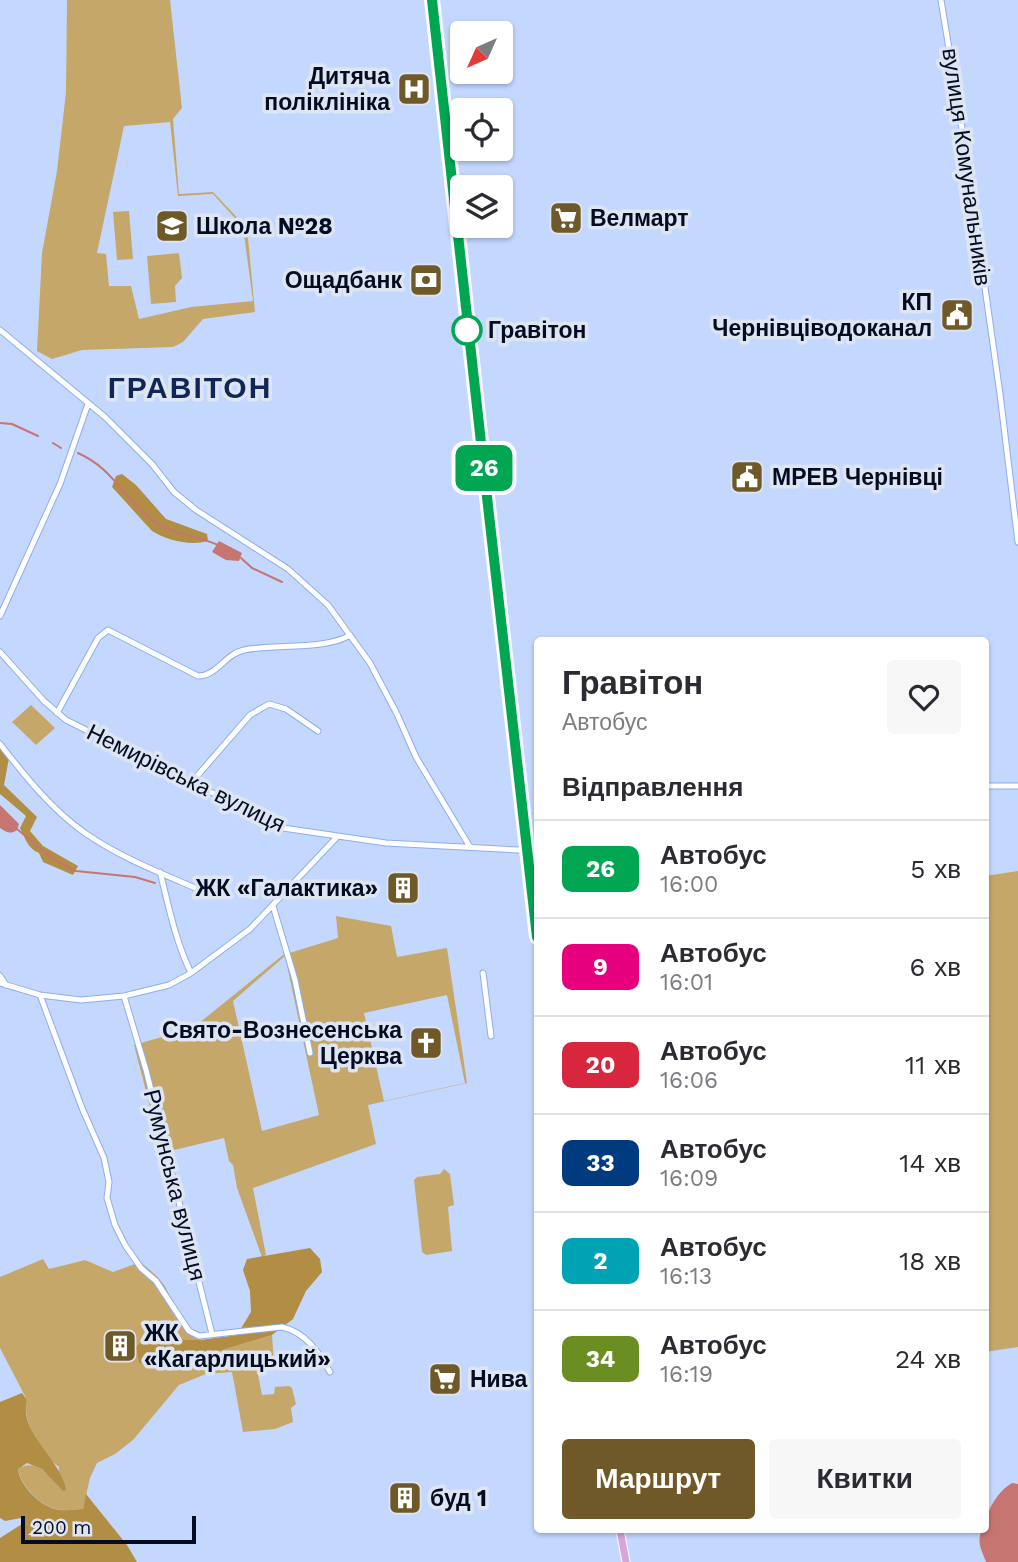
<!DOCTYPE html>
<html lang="uk">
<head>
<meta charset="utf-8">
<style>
	body { margin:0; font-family:"Work Sans",sans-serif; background:#f7f7f7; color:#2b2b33; height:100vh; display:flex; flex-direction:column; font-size:26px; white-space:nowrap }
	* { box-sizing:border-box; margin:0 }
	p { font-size:23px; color:#7c7c81 }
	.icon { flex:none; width:38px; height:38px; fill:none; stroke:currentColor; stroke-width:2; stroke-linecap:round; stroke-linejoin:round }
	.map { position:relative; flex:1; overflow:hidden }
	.sheet { position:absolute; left:534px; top:637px; width:455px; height:896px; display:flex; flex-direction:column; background:#fff; border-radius:7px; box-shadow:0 2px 5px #0004 }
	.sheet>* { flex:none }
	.badge { padding:0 14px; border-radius:10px; font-size:24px; line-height:46px }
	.needle { width:46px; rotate:225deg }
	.buttons { position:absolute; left:450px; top:21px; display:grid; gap:14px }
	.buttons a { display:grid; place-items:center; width:63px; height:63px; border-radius:7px; background:#fff; box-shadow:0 2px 5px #0004; font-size:35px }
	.scale { position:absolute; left:21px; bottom:18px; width:175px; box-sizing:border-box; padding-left:7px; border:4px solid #040c22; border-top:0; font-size:19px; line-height:24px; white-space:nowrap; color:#040c22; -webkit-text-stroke:5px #dee5f2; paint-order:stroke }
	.map>.badge { position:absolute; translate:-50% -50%; box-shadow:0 0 0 4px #fff }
	h2 { padding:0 28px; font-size:26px; line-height:63px }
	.round { display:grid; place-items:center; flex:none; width:74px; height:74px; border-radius:7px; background:#f7f7f7 }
	.head { display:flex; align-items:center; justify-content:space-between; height:119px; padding:0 28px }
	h1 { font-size:33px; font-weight:700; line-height:52px }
	.primary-button { display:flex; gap:14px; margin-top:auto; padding:14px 28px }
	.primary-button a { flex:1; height:80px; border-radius:7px; background:#705929; color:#fff; font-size:28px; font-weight:700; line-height:80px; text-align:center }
	.primary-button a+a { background:#f7f7f7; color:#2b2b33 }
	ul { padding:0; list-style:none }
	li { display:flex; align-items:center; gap:21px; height:98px; padding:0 28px; border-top:2px solid #e1e1e2 }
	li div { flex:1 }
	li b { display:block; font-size:26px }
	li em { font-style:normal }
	li .badge { min-width:77px; font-weight:700; text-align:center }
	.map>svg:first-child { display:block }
	.green { fill:#c6a76a; fill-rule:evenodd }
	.forest { fill:#b18e43 }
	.water { fill:#c67570 }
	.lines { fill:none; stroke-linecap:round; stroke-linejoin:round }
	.stream { stroke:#c67570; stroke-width:2 }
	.minor-casing { stroke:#8eadec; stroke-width:7 }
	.major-casing { stroke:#fff; stroke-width:9 }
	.minor { stroke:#fff; stroke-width:5 }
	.major { stroke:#d7a4dc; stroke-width:7 }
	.line-casing { stroke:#fff; stroke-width:16 }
	.line { stroke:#00a651; stroke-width:10 }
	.stop-dot { fill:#fff; stroke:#00a651; stroke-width:3.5 }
	.labels { text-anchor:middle; stroke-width:7; stroke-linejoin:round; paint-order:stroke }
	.poi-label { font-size:23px; font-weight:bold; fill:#040c22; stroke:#dee5f2; text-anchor:start }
	.street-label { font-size:23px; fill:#040c22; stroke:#dee5f2 }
	.stop-label { font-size:23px; font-weight:bold; fill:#040c22; stroke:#dee5f2; text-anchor:start }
	.district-label { font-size:30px; font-weight:bold; letter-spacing:2px; fill:#102659; stroke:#dee5f2 }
</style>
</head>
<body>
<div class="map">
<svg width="1018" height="1562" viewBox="0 0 1018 1562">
	<rect width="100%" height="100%" fill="#c4d8ff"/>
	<path class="green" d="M67,0h103l12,108 -9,11 6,75 34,-2 34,36 8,84 -52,7 -20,23 -10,5 -91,3 -30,9 -15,-8 5,-98 15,-82 9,-79zM170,122l8,74 35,-2 30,33 10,74 -62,6 -52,12 -8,-33h-22l-3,-32 -9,-1 27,-127z
		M129,211l4,48 -16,1 -4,-48z
		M179,253l3,25 -7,8 1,16 -25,2 -4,-48z
		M31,705l24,23 -19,17 -24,-23z
		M1018,871v476l-33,5v-476z
		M336,916l55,10 6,31 50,-9 20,135 -99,22 8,39 -123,44 13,67 -4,2 -25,-69 -4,-23 -4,-4 -5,-23 -62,15 -28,-108 59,-17 90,-73 55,-17zM285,956l34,159 -57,16 -29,-130zM447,995l18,88 -81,18 -20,-88z
		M444,1169l6,5 4,31 -6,2 4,44 -26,4 -4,-3 -8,-72 3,-3 23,-3z
		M43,1259l6,10 36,-9 28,12 27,-10c9,7 17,13 24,23 10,16 16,42 35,48l2,7 -56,-2 17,27 29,-10 28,-4 53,-16 2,29 -14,2 -3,3 5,26 12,-1 1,-7 14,-1 3,2 4,16 -5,4 2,14 -18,7 -32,3 -11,-60 -26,2 -27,11 -46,55 -18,14 -18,9 -7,15 -7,31c-7,0 -16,2 -22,1 -19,-2 -40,-23 -43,-41 16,-11 31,4 41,18v-20c-17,-13 -38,-47 -32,-67l-27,-52v-71z"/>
	<path class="forest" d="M122,474l14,11 30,34 41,15 1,7c-17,5 -40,0 -56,-10l-40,-44 4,-11z
		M0,747l9,11 -5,27 33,32 -7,14 13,15 35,20 -5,9 -30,-13 -4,-9c-11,-4 -14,-15 -19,-25l6,-12 -26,-22z
		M310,1248l10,11 2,13 -16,19 -13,28 -21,16 -53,16 -28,4 -29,10 -23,-2 -3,-16 9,-9 56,2 36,-5 14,-23 -1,-21 -7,-21 4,-11z
		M22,1393l5,7c-9,33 34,58 39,90l-3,1 -21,-22 -15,-6 -9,6c2,18 24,39 42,41 7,1 16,-1 23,-1l3,-15 41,51 10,17h-137v-24l22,-14 -1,-6 -16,3 -5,-3v-116z"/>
	<path class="water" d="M219,541l23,12 -3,8 -13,-1 -14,-8z
		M0,805l19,19 -2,6c-7,5 -11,2 -17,-2z
		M1012,1483l6,1v78h-32c-4,-12 -10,-19 -4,-32h3c0,-18 12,-38 27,-47z"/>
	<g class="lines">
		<path class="stream" d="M0,423l12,1 26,12
			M53,443l8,5
			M78,453c36,16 44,44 73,66 21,17 43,15 67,26
			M241,558l11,10 30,14
			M17,829l36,30 23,12 59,6 20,6"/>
		<defs>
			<path id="minor" d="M941,0l25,153 34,241 18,148
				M0,330l105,87 47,47 22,28 22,18 92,59 40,36 42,58 27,51 19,43 54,90
				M0,616l60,-132 28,-80
				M0,652l44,49 22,19 217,108 103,15 151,8
				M57,713l41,-75 10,-8 90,46c19,0 27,-22 46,-26 30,-6 83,0 106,-15
				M0,744c25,32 52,66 85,89 39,27 84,43 126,62
				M191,783l59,-68 19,-11 17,5 32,22
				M985,786h33
				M160,872c9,35 15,68 31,101
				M273,906l22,74 15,73
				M483,973l8,63
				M0,976l6,9
				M0,983l40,12 41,5 43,-4 45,-11 22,-12 59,-44 87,-92
				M40,995l42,113 22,50 5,24 -2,16 8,27 10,20 16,23 15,13 33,50 10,5 83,-9c23,5 37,25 48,45
				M124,996l22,74 66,264"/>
			<path id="major" d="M432,0l21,185 14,150 70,602
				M620,1530l6,32"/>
		</defs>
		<use href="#minor" class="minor-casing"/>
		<use href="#major" class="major-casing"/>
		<use href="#minor" class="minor"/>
		<use href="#major" class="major"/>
	</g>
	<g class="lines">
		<defs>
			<path id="line" d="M432,0c33,312 70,625 105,937"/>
		</defs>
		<use href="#line" class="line-casing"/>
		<use href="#line" class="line"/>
	</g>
	<defs>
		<symbol id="hospital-square" viewBox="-11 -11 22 22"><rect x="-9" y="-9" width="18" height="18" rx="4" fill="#705929" stroke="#dee5f2"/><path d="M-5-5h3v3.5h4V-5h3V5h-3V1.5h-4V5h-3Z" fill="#fff"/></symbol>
		<symbol id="supermarket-square" viewBox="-11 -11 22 22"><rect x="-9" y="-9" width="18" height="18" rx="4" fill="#705929" stroke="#dee5f2"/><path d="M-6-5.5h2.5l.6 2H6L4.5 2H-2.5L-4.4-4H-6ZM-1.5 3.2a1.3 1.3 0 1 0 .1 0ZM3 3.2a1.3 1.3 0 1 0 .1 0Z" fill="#fff"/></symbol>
		<symbol id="school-square" viewBox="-11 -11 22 22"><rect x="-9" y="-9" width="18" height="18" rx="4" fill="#705929" stroke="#dee5f2"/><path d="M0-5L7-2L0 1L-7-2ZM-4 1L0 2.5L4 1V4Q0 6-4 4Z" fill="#fff"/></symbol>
		<symbol id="bank-square" viewBox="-11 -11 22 22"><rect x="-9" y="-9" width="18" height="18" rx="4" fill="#705929" stroke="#dee5f2"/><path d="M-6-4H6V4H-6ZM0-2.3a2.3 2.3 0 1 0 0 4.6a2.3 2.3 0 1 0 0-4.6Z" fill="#fff"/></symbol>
		<symbol id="civic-square" viewBox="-11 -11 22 22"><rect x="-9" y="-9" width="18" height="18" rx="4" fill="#705929" stroke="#dee5f2"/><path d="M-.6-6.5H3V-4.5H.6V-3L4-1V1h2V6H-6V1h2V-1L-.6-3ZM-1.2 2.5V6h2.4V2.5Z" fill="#fff"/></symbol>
		<symbol id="building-square" viewBox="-11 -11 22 22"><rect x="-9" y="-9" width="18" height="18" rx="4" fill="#705929" stroke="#dee5f2"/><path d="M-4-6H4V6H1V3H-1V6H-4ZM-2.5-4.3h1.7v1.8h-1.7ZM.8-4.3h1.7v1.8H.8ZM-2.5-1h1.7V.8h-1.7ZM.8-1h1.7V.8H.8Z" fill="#fff"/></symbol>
		<symbol id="church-square" viewBox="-11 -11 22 22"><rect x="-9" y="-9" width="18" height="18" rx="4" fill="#705929" stroke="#dee5f2"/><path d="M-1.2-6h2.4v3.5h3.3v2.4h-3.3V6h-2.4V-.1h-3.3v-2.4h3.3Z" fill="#fff"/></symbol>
	</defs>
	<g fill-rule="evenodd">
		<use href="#hospital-square" x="395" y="70" width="38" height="38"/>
		<use href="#supermarket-square" x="547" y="199" width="38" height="38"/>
		<use href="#school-square" x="153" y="207" width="38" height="38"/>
		<use href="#bank-square" x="407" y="261" width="38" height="38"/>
		<use href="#civic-square" x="938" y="296" width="38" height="38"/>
		<use href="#civic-square" x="728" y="458" width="38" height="38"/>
		<use href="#building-square" x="384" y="869" width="38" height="38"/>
		<use href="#church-square" x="407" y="1024" width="38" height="38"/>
		<use href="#building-square" x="101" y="1327" width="38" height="38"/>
		<use href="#supermarket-square" x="426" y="1360" width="38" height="38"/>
		<use href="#building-square" x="386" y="1479" width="38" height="38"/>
	</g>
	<circle class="stop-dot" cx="467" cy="330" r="14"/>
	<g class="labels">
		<g class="poi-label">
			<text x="390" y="84" text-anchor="end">Дитяча<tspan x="390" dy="26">поліклініка</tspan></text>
			<text x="590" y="226">Велмарт</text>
			<text x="196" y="234">Школа №28</text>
			<text x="402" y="288" text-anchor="end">Ощадбанк</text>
			<text x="932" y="310" text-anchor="end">КП<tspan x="932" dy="26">Чернівціводоканал</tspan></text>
			<text x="772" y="485">МРЕВ Чернівці</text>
			<text x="378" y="896" text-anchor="end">ЖК «Галактика»</text>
			<text x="402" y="1038" text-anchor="end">Свято-Вознесенська<tspan x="402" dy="26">Церква</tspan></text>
			<text x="144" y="1341">ЖК<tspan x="144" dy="26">«Кагарлицький»</tspan></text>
			<text x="470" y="1387">Нива</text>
			<text x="430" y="1506">буд 1</text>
		</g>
		<g class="street-label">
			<text transform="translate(967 167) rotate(82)" y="8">вулиця Комунальників</text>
			<text transform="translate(186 778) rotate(26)" y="8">Немирівська вулиця</text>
			<text transform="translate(175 1185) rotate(76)" y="8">Румунська вулиця</text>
		</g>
		<g class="stop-label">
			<text x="488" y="338">Гравітон</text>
		</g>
		<g class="district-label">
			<text x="190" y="398">ГРАВІТОН</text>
		</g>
	</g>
</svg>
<div class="buttons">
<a><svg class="needle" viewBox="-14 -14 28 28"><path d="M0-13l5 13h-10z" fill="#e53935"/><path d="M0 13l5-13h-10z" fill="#7c7c81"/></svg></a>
<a><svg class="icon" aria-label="locate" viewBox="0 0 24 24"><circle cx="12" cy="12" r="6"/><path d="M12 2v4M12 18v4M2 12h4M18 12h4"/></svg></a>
<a><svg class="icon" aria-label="layers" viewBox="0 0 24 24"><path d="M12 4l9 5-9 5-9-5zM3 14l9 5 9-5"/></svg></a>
</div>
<div class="scale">200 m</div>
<b class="badge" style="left:484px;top:468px;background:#00a651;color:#fff">26</b>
<section class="sheet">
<div class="head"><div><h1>Гравітон</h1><p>Автобус</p></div><a class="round"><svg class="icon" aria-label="heart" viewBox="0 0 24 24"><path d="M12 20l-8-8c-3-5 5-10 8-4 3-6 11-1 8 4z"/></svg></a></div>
<h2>Відправлення</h2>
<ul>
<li><span class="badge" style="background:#00a651;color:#fff">26</span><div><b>Автобус</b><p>16:00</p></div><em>5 хв</em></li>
<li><span class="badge" style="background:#e6007e;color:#fff">9</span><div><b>Автобус</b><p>16:01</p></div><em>6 хв</em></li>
<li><span class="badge" style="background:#d7263d;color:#fff">20</span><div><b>Автобус</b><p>16:06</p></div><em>11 хв</em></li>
<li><span class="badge" style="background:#003b80;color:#fff">33</span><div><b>Автобус</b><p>16:09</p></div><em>14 хв</em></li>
<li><span class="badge" style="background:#00a3b4;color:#fff">2</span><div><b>Автобус</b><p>16:13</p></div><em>18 хв</em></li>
<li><span class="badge" style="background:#6b8e23;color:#fff">34</span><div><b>Автобус</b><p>16:19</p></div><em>24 хв</em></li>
</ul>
<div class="primary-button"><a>Маршрут</a><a>Квитки</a></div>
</section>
</div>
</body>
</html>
